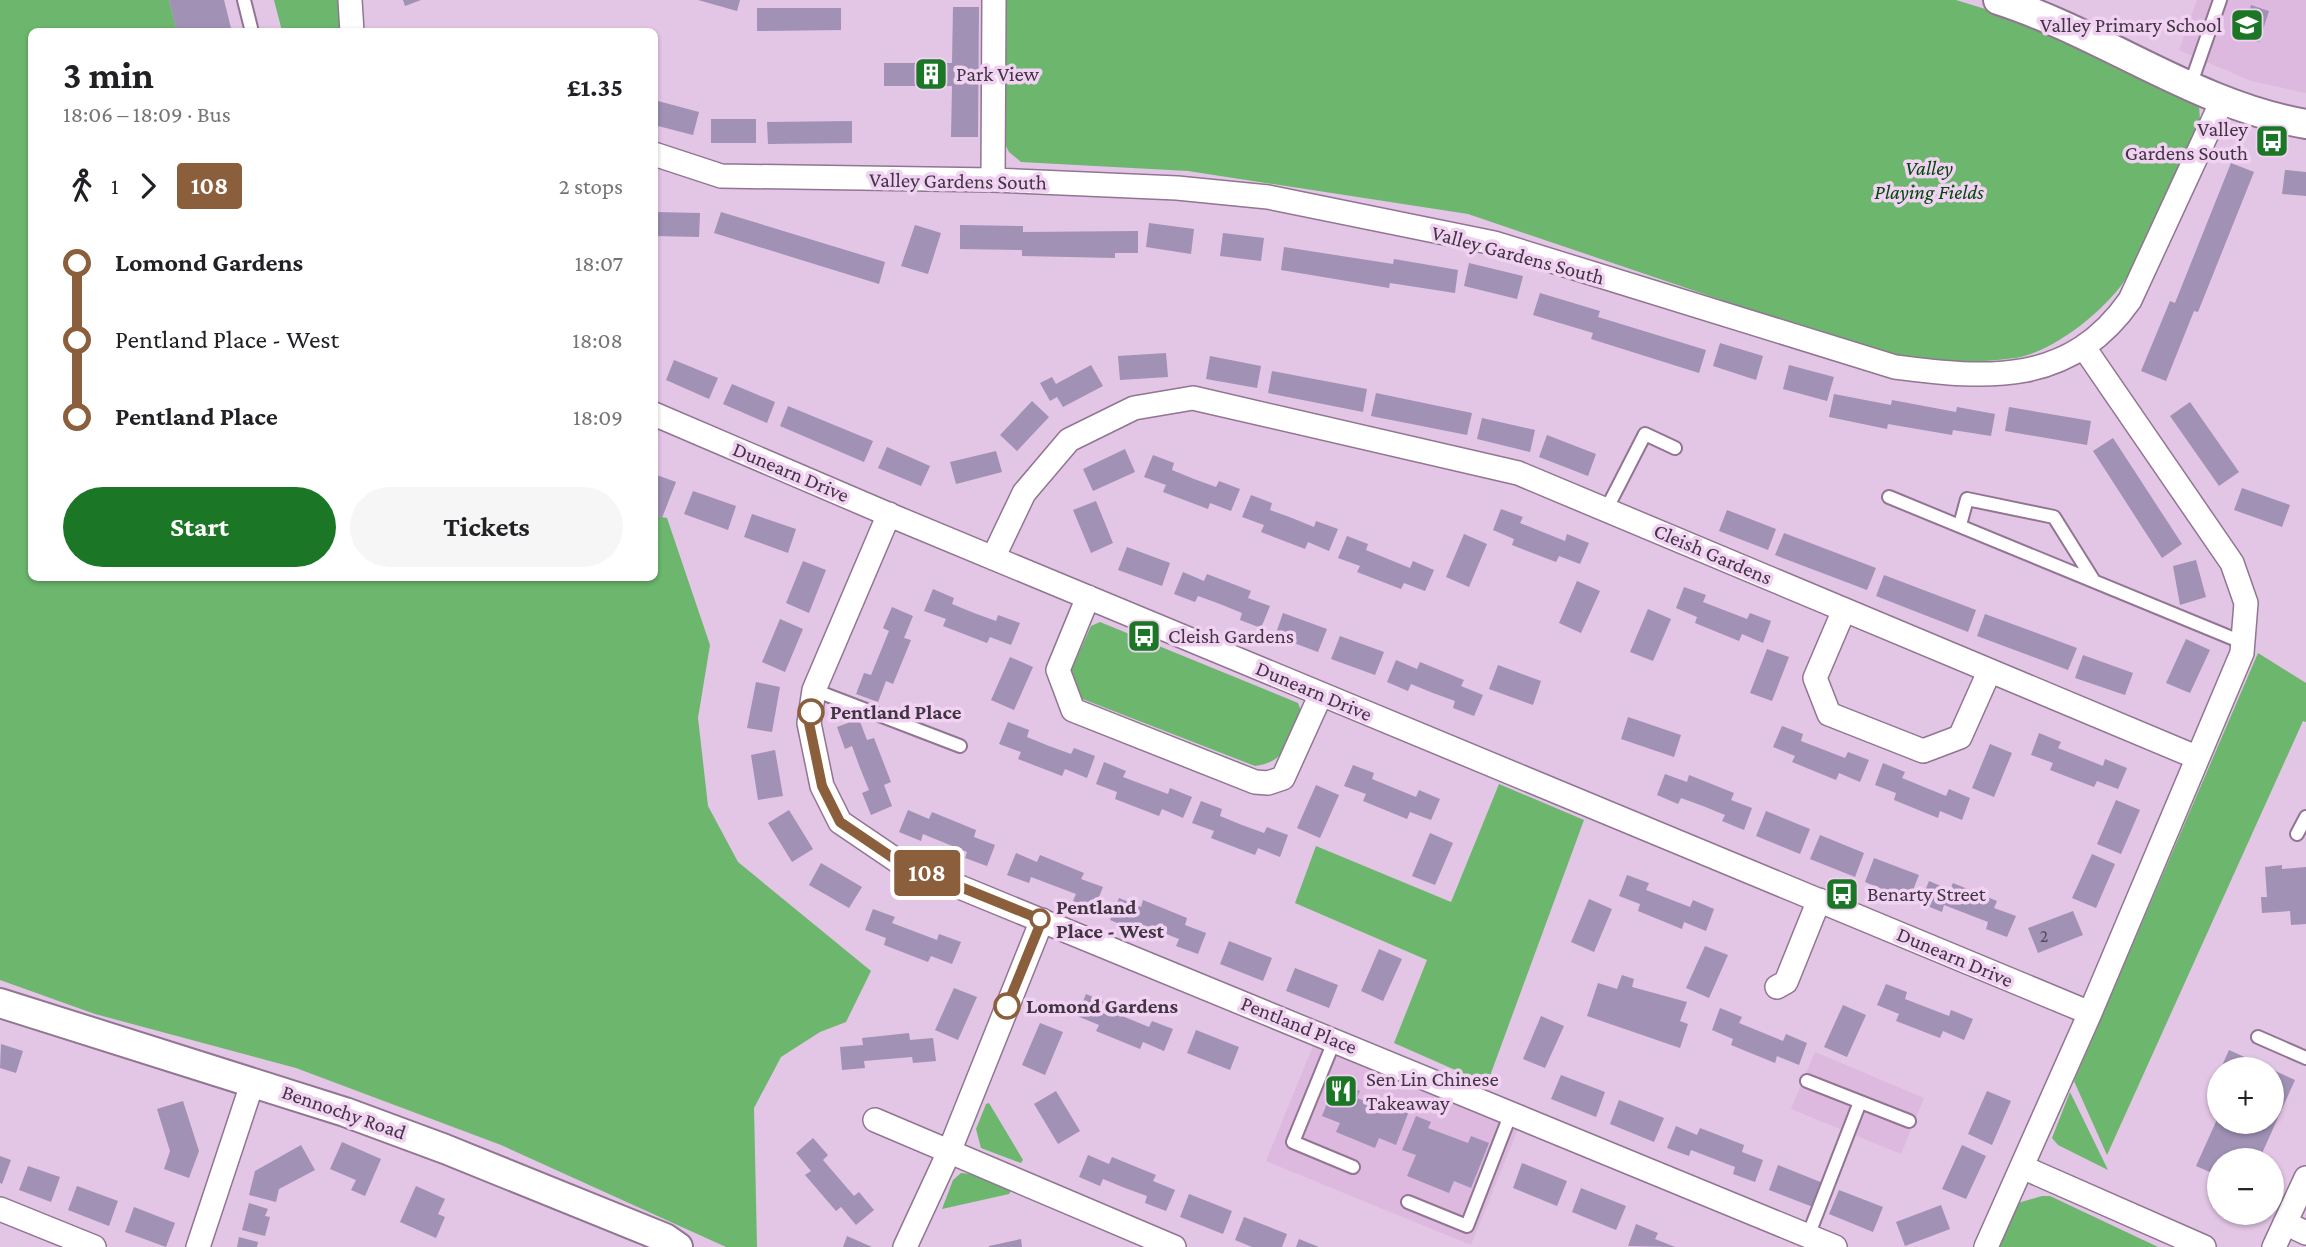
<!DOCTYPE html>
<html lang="en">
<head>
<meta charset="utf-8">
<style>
	body { margin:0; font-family:"Crimson Pro",serif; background:#f6f6f6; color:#202124; height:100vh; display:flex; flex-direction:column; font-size:26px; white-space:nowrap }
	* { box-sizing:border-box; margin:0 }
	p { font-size:23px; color:#757577 }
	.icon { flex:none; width:38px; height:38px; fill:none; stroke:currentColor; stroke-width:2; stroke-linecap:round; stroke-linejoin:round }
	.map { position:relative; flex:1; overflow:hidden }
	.sheet { position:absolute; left:28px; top:28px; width:630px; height:553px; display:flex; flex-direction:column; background:#fff; border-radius:10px; box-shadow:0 2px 5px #0004 }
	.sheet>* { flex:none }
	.badge { padding:0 14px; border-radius:5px; font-size:24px; line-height:46px }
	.fabs { position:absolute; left:2207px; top:1057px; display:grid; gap:14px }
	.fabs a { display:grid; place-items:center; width:77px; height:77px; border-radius:50%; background:#fff; box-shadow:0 2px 5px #0004; font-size:35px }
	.map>.badge { position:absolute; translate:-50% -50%; box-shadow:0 0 0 4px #fff }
	.legs { display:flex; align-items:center; gap:10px; height:77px; padding:0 35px; font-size:23px }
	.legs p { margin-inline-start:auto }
	.summary { display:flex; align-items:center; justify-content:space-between; height:119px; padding:0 35px }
	h1 { font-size:38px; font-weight:700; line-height:52px }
	.cta { display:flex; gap:14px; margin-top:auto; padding:14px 35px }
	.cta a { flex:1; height:80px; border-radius:42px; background:#1b7725; color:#fff; font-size:28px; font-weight:700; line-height:80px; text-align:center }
	.cta a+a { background:#f6f6f6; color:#202124 }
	ul { padding:0 35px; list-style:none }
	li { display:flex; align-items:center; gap:24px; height:77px; font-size:26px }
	li i { display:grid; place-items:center; width:10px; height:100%; margin:0 9px; background:currentColor }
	li i::after { content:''; width:18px; height:18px; margin:-9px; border:5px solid; border-radius:50%; background:#fff }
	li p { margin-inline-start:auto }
	li:first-child i { background:linear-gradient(#0000 50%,currentColor 0) }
	li:last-child i { background:linear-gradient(currentColor 50%,#0000 0) }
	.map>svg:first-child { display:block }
	.built { fill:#ddb9df }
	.green { fill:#6cb66e }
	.building { fill:#a091b5 }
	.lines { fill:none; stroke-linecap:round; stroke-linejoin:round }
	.service-casing { stroke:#917592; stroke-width:16 }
	.minor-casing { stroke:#917592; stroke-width:26 }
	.tertiary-casing { stroke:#917592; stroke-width:32 }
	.service { stroke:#fff; stroke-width:12 }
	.minor { stroke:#fff; stroke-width:23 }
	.tertiary { stroke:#fff; stroke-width:28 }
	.line-1-casing { stroke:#fff; stroke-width:16 }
	.line-1 { stroke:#8b5e3c; stroke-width:10 }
	.stop-1-dot { fill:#fff; stroke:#8b5e3c; stroke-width:3.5 }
	.labels { text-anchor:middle; stroke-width:7; stroke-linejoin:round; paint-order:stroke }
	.number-label { font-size:18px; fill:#594c5f }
	.poi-label { font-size:21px; fill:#413542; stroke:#f1d2f2; text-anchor:start }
	.park-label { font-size:21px; font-style:italic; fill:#004809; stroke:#f1d2f2 }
	.street-label { font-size:21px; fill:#413542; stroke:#f1d2f2 }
	.stop-label { font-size:21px; font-weight:bold; fill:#413542; stroke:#f1d2f2; text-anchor:start }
</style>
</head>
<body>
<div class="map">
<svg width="2306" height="1247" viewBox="0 0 2306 1247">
	<rect width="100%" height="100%" fill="#e3c5e5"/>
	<path class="built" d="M2197,0h109v93l-55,-12 -72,-31z
		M1313,1046l205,83 -47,116 -205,-84z
		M1815,1052l109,46 -23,56 -110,-45z"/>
	<path class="green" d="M0,0h169l8,31 -145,1v546h622l1,-62 12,2 43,127 -12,73 10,88 30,56 133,109 -25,51 -26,10 -39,25 -27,51 3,139h-31l-225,-102 -205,-77 -201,-54 -95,-34z
		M274,0h65l4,31h-61z
		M1003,0h953l117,36 116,56 10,13 1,15c-24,50 -43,106 -72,155 -19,33 -74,77 -113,83 -41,6 -81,3 -122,0l-425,-144 -280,-43 -167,-9 -12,-10 -7,-14z
		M1100,622l198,81 3,8c-11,27 -13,51 -46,55l-175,-68 -11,-23 22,-49z
		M2258,653l48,30v39l-3,-1 -196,434 -33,-74z
		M1499,784l85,36 -97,264 -93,-41 33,-83 -132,-57 21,-57 135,56z
		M2070,1092l38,78 -50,-25 -6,-7z
		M989,1103l34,57 -2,3 -40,-15 -5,-19 10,-25z
		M961,1173l10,1 40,17 -2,3 -67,15 11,-29z
		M2042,1196h8l108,51h-159l19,-44z"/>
	<path class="building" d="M169,0h55l8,32h-55z
		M403,0h18l-16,6z
		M698,0h42l-3,11z
		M2251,5l18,6 -10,31 -18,-6z
		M953,7h26l-1,130h-27l1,-51h-68v-23h68z
		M757,8h84v22l-84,1z
		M658,101l41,11 -6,23 -39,-10z
		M711,119h45v24h-45z
		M852,121v22l-84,1 -1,-22z
		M2231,163l23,9 -56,140 -4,-1 -28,70 -25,-10 29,-70 5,2z
		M2285,170l21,2v24l-24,-2z
		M654,212l46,1 -1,24 -45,-1z
		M721,212l164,50 -6,22 -165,-51z
		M1149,223l45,6 -3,25 -45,-7z
		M915,225l26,8 -13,41 -27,-8z
		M960,225l63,1v6l115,-1v22h-23v5l-93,-2v-6l-62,-1z
		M1223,233l41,5 -3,23 -41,-5z
		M1284,247l109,17 1,-5 64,11 -3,23 -65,-10 -1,5 -108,-18z
		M1469,263l54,13 -6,23 -53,-13z
		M1540,293l60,18 -2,6 108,33 -7,23 -108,-34 2,-6 -60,-18z
		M1720,343l43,13 -7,24 -43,-14z
		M1166,353l2,24 -48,3 -2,-24z
		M1210,356l51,10 -4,22 -51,-9z
		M674,360l44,18 -9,21 -43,-19z
		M1091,365l12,21 -40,21 -6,-10 -7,4 -10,-18 12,-6 4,7z
		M1789,365l45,12 -7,24 -44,-12z
		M1272,371l95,18 -4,23 -95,-19z
		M732,384l43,18 -8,21 -44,-19z
		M1376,393l96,20 -5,22 -96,-19z
		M1834,394l57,11 1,-5 64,12 1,-5 38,7 -4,22 -38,-6 -1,5 -64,-11 -1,5 -58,-12z
		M1032,401l17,16 -32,34 -17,-16z
		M2190,402l49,70 -20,14 -49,-70z
		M788,406l85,35 -9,21 -84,-36z
		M2009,407l82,14 -4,24 -82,-14z
		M1482,418l53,12 -5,22 -53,-13z
		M1547,435l49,19 -8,22 -49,-19z
		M2113,438l69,106 -20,14 -69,-107z
		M887,447l43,19 -9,20 -43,-18z
		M1125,449l10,23 -42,19 -10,-22z
		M996,451l6,21 -46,12 -6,-22z
		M1153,455l21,8 -2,7 22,9 22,8 3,-6 21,8 -9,22 -21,-8 -2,6 -45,-17 3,-7 -22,-8z
		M654,474l22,8 -14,36 -8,-2z
		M2242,488l48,17 -8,22 -48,-17z
		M693,491l43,15 -8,24 -44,-16z
		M1251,495l21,8 -2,7 22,8 22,9 2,-6 22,8 -9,22 -21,-9 -3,7 -44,-17 3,-7 -22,-8z
		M1096,501l17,42 -22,10 -18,-43z
		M1501,509l22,8 -3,6 45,18 2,-7 22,9 -9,21 -21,-8 -3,6 -44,-17 2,-6 -21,-9z
		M1727,510l49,19 -8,21 -49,-19z
		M752,514l44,15 -8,24 -44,-16z
		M1784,533l92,35 -9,22 -92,-35z
		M1464,534l23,10 -18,43 -23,-10z
		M1347,536l21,8 -2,6 44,18 3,-7 21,9 -9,21 -21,-8 -3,6 -44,-17 3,-6 -22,-8z
		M1127,547l43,16 -8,23 -44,-16z
		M2196,560l10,37 -26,8 -7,-39z
		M803,561l23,9 -17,43 -23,-10z
		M1183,572l21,9 3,-7 44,17 -3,7 22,8 -9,22 -21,-8 2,-7 -22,-9 -22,-8 -3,6 -21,-8z
		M1884,575l92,35 -8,22 -92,-36z
		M1577,581l23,10 -19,42 -22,-10z
		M1684,587l22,8 -3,7 44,17 3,-6 21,8 -8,22 -21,-9 -3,7 -44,-18 2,-6 -21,-9z
		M933,589l21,9 -2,6 22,9 22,8 2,-6 22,8 -9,22 -21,-8 -3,6 -44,-17 3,-7 -22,-8z
		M892,607l21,9 -9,22 7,2 -18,44 -7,-3 -8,21 -22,-8 8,-21 7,2 18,-44 -6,-3z
		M1648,609l23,10 -18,42 -23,-9z
		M1283,613l44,16 -9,23 -43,-16z
		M1985,614l92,34 -9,22 -91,-34z
		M780,619l23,10 -18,43 -23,-10z
		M1340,636l44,16 -9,23 -44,-16z
		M2186,639l24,11 -20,43 -24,-10z
		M1767,649l22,8 -17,44 -22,-8z
		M2083,655l50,18 -8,22 -50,-17z
		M1010,657l23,10 -19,43 -23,-10z
		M1396,660l21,9 3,-7 44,18 -3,6 22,9 -9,21 -21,-8 2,-7 -22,-8 -22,-9 -3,7 -21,-9z
		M1498,665l43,16 -8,24 -44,-16z
		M756,682l24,5 -8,45 -25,-4z
		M1628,717l53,18 -7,22 -53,-18z
		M859,719l8,21 7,-2 17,44 -7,3 8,21 -21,9 -9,-22 7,-3 -9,-22 -8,-22 -7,3 -8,-22z
		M1008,722l21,8 -2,7 22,9 22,8 3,-6 21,8 -8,22 -22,-9 -3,7 -44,-17 3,-7 -22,-8z
		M1782,726l21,8 -2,7 44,17 3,-6 21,8 -9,22 -21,-9 -3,7 -44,-18 3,-6 -22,-9z
		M2039,733l22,9 -3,6 45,18 2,-7 22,9 -9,21 -21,-8 -3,6 -44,-17 3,-7 -22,-8z
		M1990,744l22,9 -18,44 -22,-9z
		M775,750l8,46 -25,4 -7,-45z
		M1104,762l22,9 -3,6 45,17 2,-6 22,9 -9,21 -21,-9 -3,7 -44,-17 2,-7 -21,-8z
		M1883,763l22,9 -3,6 44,18 3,-7 21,9 -8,22 -22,-9 -2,7 -44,-18 2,-7 -21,-8z
		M1353,765l21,8 -2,6 44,18 3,-7 21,9 -9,21 -21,-8 -3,7 -44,-18 3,-7 -22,-8z
		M1665,774l22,8 2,-7 45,18 -3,7 21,8 -8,22 -22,-9 3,-6 -22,-9 -22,-8 -3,6 -21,-9z
		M1316,785l23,10 -19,43 -23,-10z
		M2116,800l24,10 -19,44 -24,-10z
		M1201,801l21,8 -2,7 22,9 22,8 3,-6 21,8 -8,22 -22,-9 -3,7 -44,-17 3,-7 -22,-8z
		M789,810l24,39 -21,13 -24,-39z
		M908,810l21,9 3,-7 44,18 -2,7 21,8 -8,21 -22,-8 2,-6 -44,-18 -2,7 -22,-9z
		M1766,811l44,18 -10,25 -44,-18z
		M1430,833l23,10 -18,42 -23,-9z
		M1820,835l44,18 -9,24 -45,-18z
		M1016,853l21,9 3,-7 44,18 -3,6 22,8 -9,22 -21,-8 3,-7 -45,-17 -2,6 -22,-8z
		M2092,854l23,10 -19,44 -24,-10z
		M1874,858l45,17 -10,25 -44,-18z
		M821,863l41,24 -13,21 -40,-23z
		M2282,865v4l24,-2v57l-15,1 -1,-14 -28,2 -1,-16h6l-2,-30z
		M1627,875l22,8 -3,7 44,17 3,-7 21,9 -8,22 -22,-9 -2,7 -44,-18 2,-7 -21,-8z
		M1929,881l21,9 3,-7 44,18 -3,7 22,8 -9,21 -21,-8 2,-7 -44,-17 -2,7 -22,-9z
		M1119,898l22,9 2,-7 44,18 -2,7 21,8 -8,21 -22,-8 3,-7 -44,-17 -3,7 -22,-9z
		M1589,899l23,10 -18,43 -23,-10z
		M873,909l22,8 -3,6 45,17 2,-6 22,8 -9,22 -21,-8 -3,6 -44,-17 2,-7 -21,-8z
		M2073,911l10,24 -45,18 -10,-25z
		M1229,941l43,17 -9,23 -43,-17z
		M1705,946l23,9 -19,43 -23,-10z
		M1379,949l23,10 -19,42 -22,-10z
		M1295,968l43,17 -9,23 -43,-17z
		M1622,975l12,4 -2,8 55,15 -7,19 8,3 -8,24 -93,-32 11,-33 19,6z
		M1886,984l21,8 -2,7 44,17 2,-6 22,9 -9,21 -21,-9 -3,7 -44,-17 3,-7 -22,-9z
		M954,988l23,9 -19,43 -23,-10z
		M1086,994l21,9 -2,6 44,18 3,-6 21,8 -9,22 -21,-9 -3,7 -44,-18 3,-6 -22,-9z
		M1843,1005l23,10 -19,42 -23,-10z
		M1720,1008l22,9 -3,6 44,18 3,-7 21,9 -8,22 -22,-9 -2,7 -44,-18 2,-6 -21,-9z
		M1541,1016l23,10 -19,42 -22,-9z
		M1040,1023l23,9 -18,43 -23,-10z
		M1196,1030l43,17 -9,23 -43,-17z
		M909,1033l1,7 23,-2 3,23 -23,2 -1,-6 -48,4 1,7 -23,2 -2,-23 23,-2 -1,-7z
		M1,1044l22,7 -7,22 -16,-5z
		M2229,1050l66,30 -36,80h-40v16l-23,-10 23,-51v7h53v-53l-51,-1z
		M1561,1075l44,17 -9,25 -45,-18z
		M1336,1081l24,10 -3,7 30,12 3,-7 19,8 -13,34 -17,-7 -4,10 -39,-16 4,-9 -18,-7z
		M1056,1091l24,40 -22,13 -24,-40z
		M1987,1091l24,10 -19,44 -24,-11z
		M1619,1100l45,18 -10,24 -44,-18z
		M183,1101l16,50 -10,27 -25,-9 6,-18 -13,-42z
		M1416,1116l15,6 -3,6 40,15 3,-7 18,7 -18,45 -17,-7 -5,12 -42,-17 9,-21 -14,-5z
		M1676,1126l21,9 3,-7 44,17 -2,7 21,8 -8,22 -22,-8 2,-7 -44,-17 -2,6 -22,-8z
		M813,1138l15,17 -5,5 31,36 5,-4 15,18 -18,15 -15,-18 -5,4 -31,-36 6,-4 -15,-18z
		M342,1142l39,17 -16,37 -14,-6 5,-10 -26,-11z
		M301,1145l14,25 -36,19 -3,13 -27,-7 6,-24z
		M1962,1145l24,11 -20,43 -24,-10z
		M1088,1155l21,9 3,-7 44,18 -3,6 22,9 -9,21 -21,-8 2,-7 -22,-8 -22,-9 -3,7 -21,-9z
		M0,1156l11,4 -9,24 -2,-1z
		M1522,1163l45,18 -10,25 -44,-18z
		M1778,1165l45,18 -10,24 -44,-17z
		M28,1166l32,11 -9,25 -32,-12z
		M77,1186l41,15 -9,25 -41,-16z
		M416,1186l29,13 -7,15 7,3 -9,21 -36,-16z
		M1581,1188l45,18 -10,24 -44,-18z
		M1839,1190l44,17 -10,25 -44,-18z
		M1189,1194l43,17 -9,23 -43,-17z
		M249,1203l19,6 -3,7 5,1 -5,19 -23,-6z
		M1941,1205l9,24 -45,17 -9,-24z
		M134,1207l41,16 -9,24 -41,-15z
		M1244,1217l43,17 -5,13h-30l-17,-7z
		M1636,1224l22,9 -3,6 20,8 -47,-1z
		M847,1236l25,11h-29z
		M239,1237l19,5 -1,5h-20z
		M1021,1239l1,8h-33v-1z
		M1299,1239l20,8h-23z"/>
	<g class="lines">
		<defs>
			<path id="service" d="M244,0l8,32
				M2190,86l30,-86
				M1889,497l355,146
				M1606,510l39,-76 30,14
				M1960,525l7,-26 87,18 40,64
				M814,690l146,56
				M2297,834l9,-17
				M2258,1037l48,21
				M1335,1039l-42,103 60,25
				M1807,1081l102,40
				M1408,1202l59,24 44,-113
				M1808,1236l52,-134"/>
			<path id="minor" d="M350,0l2,32
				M654,154l67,22 272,4 184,8 91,9 226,46 401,124c93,12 175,19 235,-67l92,-199
				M993,180l1,-180
				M654,414l243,104 1193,495
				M889,514l-75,176 -5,33 13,63 18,36 59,40 936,385
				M993,558l31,-65 45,-53 65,-32 59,-10 325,75 678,284
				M1088,597l-30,73 15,40 182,72 13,1 15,-5 38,-84
				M1844,610l-29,68 14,36 94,37 37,-14 29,-65
				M1777,987l9,-5 33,-82
				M875,1120l299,127
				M2022,1167l182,80
				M0,1209l94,38
				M2285,1223l21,10
				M198,1247l55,-166
				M905,1247l44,-95 93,-232
				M1986,1247l104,-234 152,-360 4,-50 -14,-40 -147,-214
				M2274,1247l32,-69"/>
			<path id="tertiary" d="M1998,0c106,34 198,105 308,124
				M0,1003l345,109 100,37 220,89 13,9"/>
		</defs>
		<use href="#service" class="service-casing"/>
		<use href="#minor" class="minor-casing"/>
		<use href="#tertiary" class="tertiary-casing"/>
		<use href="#service" class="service"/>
		<use href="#minor" class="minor"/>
		<use href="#tertiary" class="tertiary"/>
	</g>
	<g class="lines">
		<defs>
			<path id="line-1" d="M811,712l-2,11 13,63 18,36 59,40 143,58 -35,86"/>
		</defs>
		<use href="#line-1" class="line-1-casing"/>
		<use href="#line-1" class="line-1"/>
	</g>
	<defs>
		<symbol id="school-square" viewBox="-11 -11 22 22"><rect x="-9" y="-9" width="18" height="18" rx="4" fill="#1b7725" stroke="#f1d2f2"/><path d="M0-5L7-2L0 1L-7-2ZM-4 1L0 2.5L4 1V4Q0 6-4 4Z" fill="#fff"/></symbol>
		<symbol id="building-square" viewBox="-11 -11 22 22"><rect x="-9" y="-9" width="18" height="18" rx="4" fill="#1b7725" stroke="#f1d2f2"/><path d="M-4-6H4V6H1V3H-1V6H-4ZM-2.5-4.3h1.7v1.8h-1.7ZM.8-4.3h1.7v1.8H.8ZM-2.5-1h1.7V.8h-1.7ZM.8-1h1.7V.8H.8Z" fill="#fff"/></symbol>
		<symbol id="bus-square" viewBox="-11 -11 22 22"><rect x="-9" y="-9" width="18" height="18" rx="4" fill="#1b7725" stroke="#f1d2f2"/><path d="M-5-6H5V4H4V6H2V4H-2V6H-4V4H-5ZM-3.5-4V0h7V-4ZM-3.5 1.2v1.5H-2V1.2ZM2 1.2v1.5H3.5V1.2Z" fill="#fff"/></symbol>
		<symbol id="restaurant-square" viewBox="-11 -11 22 22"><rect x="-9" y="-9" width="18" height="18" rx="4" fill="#1b7725" stroke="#f1d2f2"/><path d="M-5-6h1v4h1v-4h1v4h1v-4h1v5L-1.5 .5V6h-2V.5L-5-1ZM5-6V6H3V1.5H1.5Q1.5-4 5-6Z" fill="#fff"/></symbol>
	</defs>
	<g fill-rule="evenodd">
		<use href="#school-square" x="2228" y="6" width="38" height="38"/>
		<use href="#building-square" x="912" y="55" width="38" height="38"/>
		<use href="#bus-square" x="2253" y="122" width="38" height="38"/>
		<use href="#bus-square" x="1125" y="617" width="38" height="38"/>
		<use href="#bus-square" x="1823" y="875" width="38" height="38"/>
		<use href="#restaurant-square" x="1322" y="1072" width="38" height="38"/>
	</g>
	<g class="stop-1-dot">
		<circle cx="811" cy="712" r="12"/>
		<circle cx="1040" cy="919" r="9"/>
		<circle cx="1007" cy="1006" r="12"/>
	</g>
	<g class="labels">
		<g class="number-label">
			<text x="2044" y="942">2</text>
		</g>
		<g class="poi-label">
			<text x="2222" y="32" text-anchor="end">Valley Primary School</text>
			<text x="956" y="81">Park View</text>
			<text x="2248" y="136" text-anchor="end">Valley<tspan x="2248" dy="24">Gardens South</tspan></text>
			<text x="1168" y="643">Cleish Gardens</text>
			<text x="1867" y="901">Benarty Street</text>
			<text x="1366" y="1086">Sen Lin Chinese<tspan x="1366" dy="24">Takeaway</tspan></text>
		</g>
		<g class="park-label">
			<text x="1929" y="175">Valley<tspan x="1929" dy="24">Playing Fields</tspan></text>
		</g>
		<g class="street-label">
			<text transform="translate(958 181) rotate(1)" y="7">Valley Gardens South</text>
			<text transform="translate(1518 255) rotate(15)" y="7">Valley Gardens South</text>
			<text transform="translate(791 472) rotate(23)" y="7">Dunearn Drive</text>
			<text transform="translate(1713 554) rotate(23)" y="7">Cleish Gardens</text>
			<text transform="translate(1314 691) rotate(23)" y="7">Dunearn Drive</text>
			<text transform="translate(1955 957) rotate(23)" y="7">Dunearn Drive</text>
			<text transform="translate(1299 1025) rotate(22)" y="7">Pentland Place</text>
			<text transform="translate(344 1112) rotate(19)" y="7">Bennochy Road</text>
		</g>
		<g class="stop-label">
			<text x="830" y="719">Pentland Place</text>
			<text x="1056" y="914">Pentland<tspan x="1056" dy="24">Place - West</tspan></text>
			<text x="1026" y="1013">Lomond Gardens</text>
		</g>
	</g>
</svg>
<div class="fabs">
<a>+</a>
<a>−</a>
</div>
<b class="badge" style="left:927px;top:873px;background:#8b5e3c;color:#fff">108</b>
<section class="sheet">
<div class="summary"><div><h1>3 min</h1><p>18:06 – 18:09 · Bus</p></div><b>£1.35</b></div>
<div class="legs"><svg class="icon" aria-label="walk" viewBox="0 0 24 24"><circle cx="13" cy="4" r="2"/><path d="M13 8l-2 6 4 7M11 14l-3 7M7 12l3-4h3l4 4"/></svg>1<svg class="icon" aria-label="forward" viewBox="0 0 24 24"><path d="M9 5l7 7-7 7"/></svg><b class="badge" style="background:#8b5e3c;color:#fff">108</b><p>2 stops</p></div>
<ul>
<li><i style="color:#8b5e3c"></i><b>Lomond Gardens</b><p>18:07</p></li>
<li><i style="color:#8b5e3c"></i><span>Pentland Place - West</span><p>18:08</p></li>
<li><i style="color:#8b5e3c"></i><b>Pentland Place</b><p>18:09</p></li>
</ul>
<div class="cta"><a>Start</a><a>Tickets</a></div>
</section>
</div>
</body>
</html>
